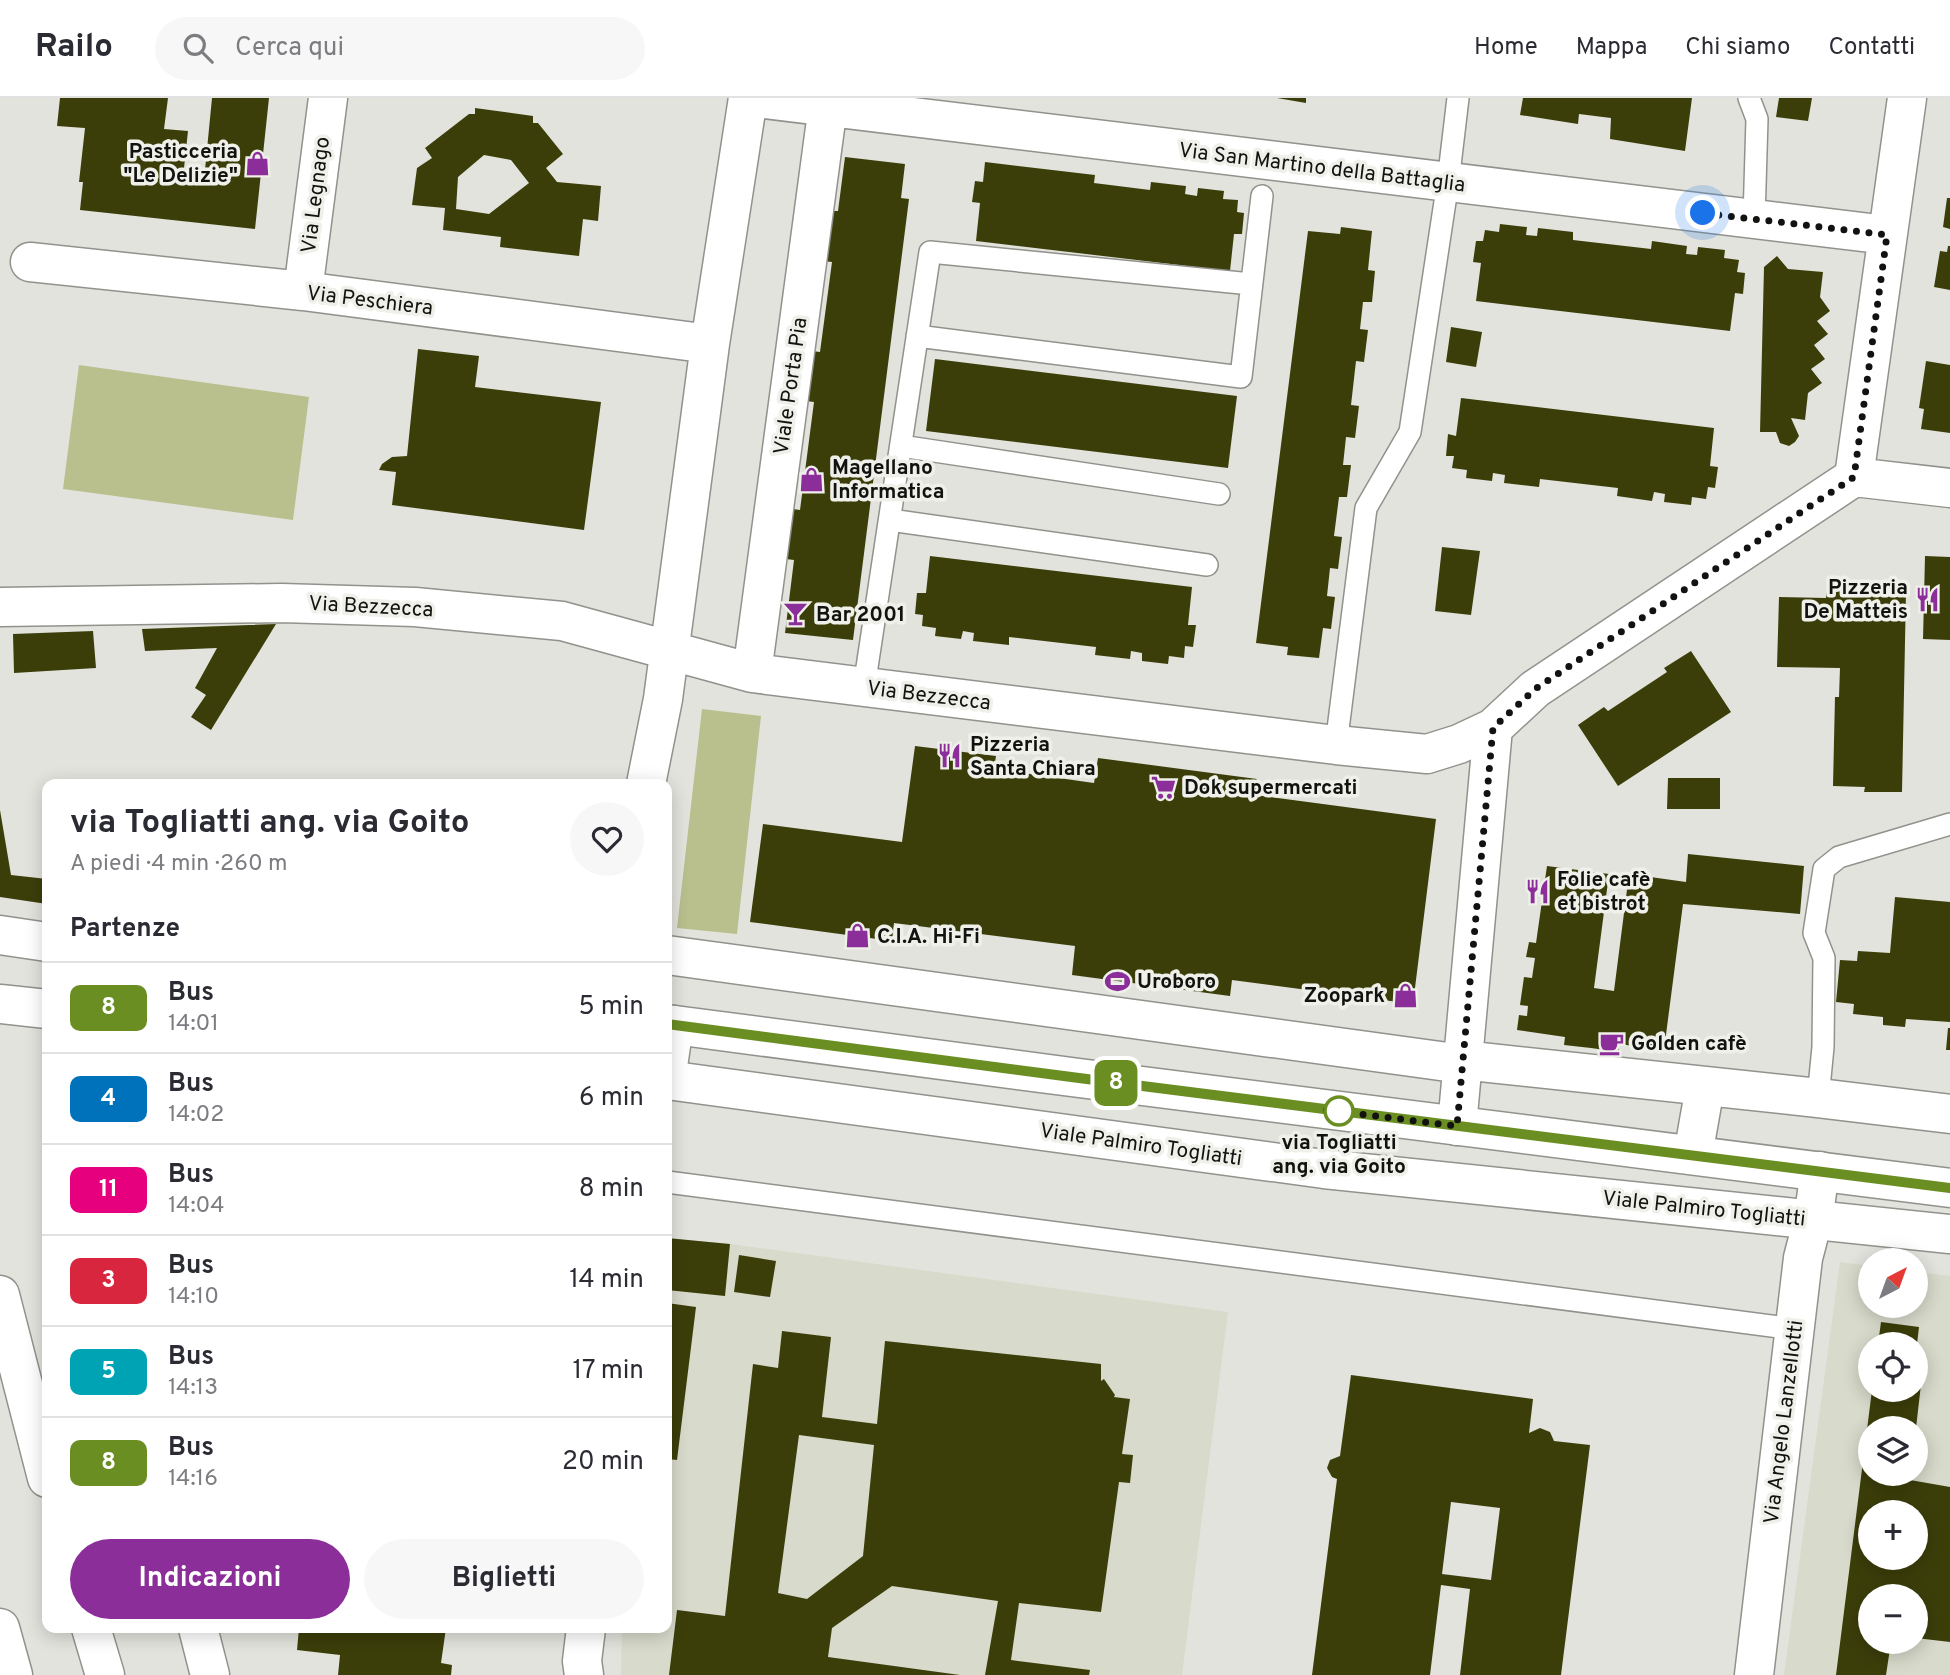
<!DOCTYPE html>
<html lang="it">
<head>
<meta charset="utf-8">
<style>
	body { margin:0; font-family:Overpass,sans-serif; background:#f7f7f7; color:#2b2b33; height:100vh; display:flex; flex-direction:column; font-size:26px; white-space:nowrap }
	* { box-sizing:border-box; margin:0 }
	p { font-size:23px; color:#7c7c81 }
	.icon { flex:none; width:38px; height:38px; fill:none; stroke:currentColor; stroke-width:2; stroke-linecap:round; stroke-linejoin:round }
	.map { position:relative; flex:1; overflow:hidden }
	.sheet { position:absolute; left:42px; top:681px; width:630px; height:854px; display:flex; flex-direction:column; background:#fff; border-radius:14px; box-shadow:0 4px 18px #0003 }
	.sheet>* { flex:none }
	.badge { padding:0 14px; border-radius:10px; font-size:24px; line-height:46px }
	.needle { width:46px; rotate:41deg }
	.buttons { position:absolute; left:1858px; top:1150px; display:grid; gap:14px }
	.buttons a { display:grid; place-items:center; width:70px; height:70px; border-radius:50%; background:#fff; box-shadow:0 4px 18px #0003; font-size:35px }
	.you { position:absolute; width:35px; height:35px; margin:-18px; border:5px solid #fff; border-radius:50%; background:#1a73e8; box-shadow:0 0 0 10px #1a73e833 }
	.map>.badge { position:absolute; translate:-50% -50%; box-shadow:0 0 0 4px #fff }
	h2 { padding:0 28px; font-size:26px; line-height:63px }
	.round { display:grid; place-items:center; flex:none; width:74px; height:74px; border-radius:37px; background:#f7f7f7 }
	.summary { display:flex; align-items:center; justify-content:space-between; height:119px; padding:0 28px }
	h1 { font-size:33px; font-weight:700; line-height:52px }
	.button { display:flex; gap:14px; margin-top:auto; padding:14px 28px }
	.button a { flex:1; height:80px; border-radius:42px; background:#8b2e99; color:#fff; font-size:28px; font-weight:700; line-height:80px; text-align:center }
	.button a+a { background:#f7f7f7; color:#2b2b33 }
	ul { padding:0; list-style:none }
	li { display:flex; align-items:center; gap:21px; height:91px; padding:0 28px; border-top:2px solid #e1e1e2 }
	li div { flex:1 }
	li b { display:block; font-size:26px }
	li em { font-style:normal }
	li .badge { min-width:77px; font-weight:700; text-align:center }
	header { display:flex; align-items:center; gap:42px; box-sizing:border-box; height:98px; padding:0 35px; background:#fff; border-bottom:2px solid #e1e1e2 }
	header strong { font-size:33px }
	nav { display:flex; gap:38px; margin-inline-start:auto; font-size:24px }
	.search { width:490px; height:63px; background:#f7f7f7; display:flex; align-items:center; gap:18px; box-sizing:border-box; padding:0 24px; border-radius:38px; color:#7c7c81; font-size:26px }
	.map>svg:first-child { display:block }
	.built { fill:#d8dacb; fill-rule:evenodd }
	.green { fill:#babf8e }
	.building { fill:#3c3e0a; fill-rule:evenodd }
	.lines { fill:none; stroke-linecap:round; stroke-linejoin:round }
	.lane-casing { stroke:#91928c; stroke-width:24 }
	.street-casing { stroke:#91928c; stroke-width:41 }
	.secondary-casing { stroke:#91928c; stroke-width:41 }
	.highway-casing { stroke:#91928c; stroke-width:41 }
	.lane { stroke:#fff; stroke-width:21 }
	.street { stroke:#fff; stroke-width:38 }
	.secondary { stroke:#fff; stroke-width:38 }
	.highway { stroke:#fff; stroke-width:38 }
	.line-casing { stroke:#fff; stroke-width:16 }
	.line { stroke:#6b8e23; stroke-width:10 }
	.walk { stroke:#121310; stroke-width:7; stroke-dasharray:0 12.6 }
	.stop-dot { fill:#fff; stroke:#6b8e23; stroke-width:3.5 }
	.labels { text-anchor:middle; stroke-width:7; stroke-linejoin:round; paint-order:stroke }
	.poi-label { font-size:21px; font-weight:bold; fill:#121310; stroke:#eff0e9; text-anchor:start }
	.street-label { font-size:21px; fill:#121310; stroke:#eff0e9 }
	.stop-label { font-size:21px; font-weight:bold; fill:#121310; stroke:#eff0e9 }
</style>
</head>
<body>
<header>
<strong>Railo</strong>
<div class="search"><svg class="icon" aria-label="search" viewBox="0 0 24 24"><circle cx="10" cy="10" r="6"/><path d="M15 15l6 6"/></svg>Cerca qui</div>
<nav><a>Home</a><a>Mappa</a><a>Chi siamo</a><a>Contatti</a></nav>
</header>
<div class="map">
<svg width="1950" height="1577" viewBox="0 0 1950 1577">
	<rect width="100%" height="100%" fill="#e2e3dc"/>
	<path class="built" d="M667,1140l63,6 498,68 -46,363h-561l1,-47h45z
		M1840,1164l31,4v40h45v-34l34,4v399h-166zM1871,1246h45v46h-45zM1871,1330h45v46h-45zM1871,1414h45v46h-45zM1871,1498h45v46h-45z"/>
	<path class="green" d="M79,267l230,32 -16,123 -230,-31z
		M702,611l59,7 -24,218 -60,-6z"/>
	<path class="building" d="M60,0h108l-4,31 24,2 -4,37 21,2 7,-72h57l-14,131 -175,-19 3,-28h-4l6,-54 -28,-2z
		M1277,0h29v5z
		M1523,0h169l-7,53 -75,-12 1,-21 -32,-4 -1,10 -58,-9z
		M1779,0h33l-4,23 -32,-4z
		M475,10l58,8v7h5l25,31 -17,14 11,14 44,4 -3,35 -15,-2 -4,37 -79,-9 1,-10 -58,-7 2,-22 -33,-3 5,-37 15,-10 -7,-10 44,-34h6zM484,57l27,5 18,23 -40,31 -33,-5 2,-32z
		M845,59l60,7 -4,34 8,1 -56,441 -68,-7 9,-73 -8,-1 7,-50 7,1 14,-108 -8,-1 6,-50 8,1 12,-90 -9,-1 7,-50h8z
		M985,64l110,13 -1,8 56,7 1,-8 35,4 -1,8 12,2 1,-8 26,3 -1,8 15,1 -1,12 7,1 -2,21h-8l-4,37 -254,-30 4,-38 -8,-1 3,-21 8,1z
		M1947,100h3v31l-7,-2z
		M1500,126l27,3 -1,8 11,1 1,-8 35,4v8l78,9 1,-8 35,5 -1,8 11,1 1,-8 27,3 -1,8 15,2 -2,12 8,1 -2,21 -8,-1 -5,38 -254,-30 5,-38 -8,-1 3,-21h7l2,-11 14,2z
		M1341,129l31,4 -4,39 7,1 -3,31h-9l-3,27 8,1 -4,32 -8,-1 -5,44 8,1 -4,32 -9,-1 -3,28h8l-4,32h-8l-5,39 8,1 -4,32 -8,-1 -3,28 8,1 -4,32 -8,-1 -4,30 -32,-3 1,-8 -32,-4 52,-412 32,3z
		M1948,148h2v44l-16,-3 6,-36 7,1z
		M1777,158l11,13 35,3 -3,25 10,14 -13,10 11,13 -14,11 11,14 -14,10 11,14 -14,10 -3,27 -14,-2 8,18 -4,6 -6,4 -9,-3 -4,-11h-16l4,-165z
		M1451,229l31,5 -6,35 -30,-5z
		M418,251l61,7 -4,31 126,15 -17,128 -192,-25 4,-33 -17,-2 3,-6 10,-7 15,-1z
		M935,261l302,37 -9,72 -302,-37z
		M1926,263l24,4v68l-29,-4 3,-20 -5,-1z
		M1461,300l253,30 -4,38 8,1 -3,21 -7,-1 -2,12 -14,-2 -1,8 -27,-3 1,-8 -11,-2 -2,9 -35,-5 1,-8 -78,-9 -1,8 -35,-4 1,-8 -12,-2 -1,8 -26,-3 1,-8 -15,-2 2,-12h-8l2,-22 8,2z
		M1442,449l38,4 -9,64 -36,-4z
		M930,458l262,31 -4,38h8l-3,22 -8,-1 -1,12 -15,-2 -1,8 -26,-3v-8l-11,-2 -1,8 -35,-4 1,-8 -87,-10v8l-36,-4 1,-8 -11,-2 -2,8 -26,-3 1,-8 -14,-2 1,-11 -8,-1 2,-21h9z
		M1925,458l25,1v83l-27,-1z
		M1827,492l79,2 -4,200h-38l1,-5 -32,-1 2,-89h4l1,-29 -63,-1 2,-70 47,1z
		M276,526l-65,106 -20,-13 15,-22 -11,-7 22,-40 -72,3 -3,-22z
		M93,533l3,37 -82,5 -1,-39z
		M1691,553l40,61 -113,74 -40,-61 26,-18 4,4 59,-39 -3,-4z
		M915,648l81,10 -2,13 100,14 4,-25 159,21 -2,16 181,24 -23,185 -181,-24 -2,16 -158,-21 3,-29 -181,-23 -2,18 -142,-19 13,-98 139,18z
		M1668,680h52v31h-53z
		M0,712l11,65 36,4v25l-47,-7z
		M1688,756l116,12 -4,48 -117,-10 -19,146 -45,-6v8l-28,-4 -27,-3 1,-8 -48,-7 2,-15 8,1 1,-10 -8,-1 4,-28 8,1 3,-20 -9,-1 3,-15 7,1 11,-77 62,8 -15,114 20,3 15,-117 57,8z
		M1895,799l55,5v120l-44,-3 -1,8 -22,-2v-8l-30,-3 1,-10 -18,-2 4,-42 17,1 1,-10 32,2z
		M1948,930h2v22h-4z
		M667,1140l63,6 -5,52 -58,-6z
		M739,1157l37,6 -6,36 -36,-5z
		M667,1205l29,4 -19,153 -10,-1z
		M1881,1224l38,5 -2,17h-39z
		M782,1233l49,6 -9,80 55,7 8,-83 216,23v17l3,-2 11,16 -1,2 16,2 -8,55 11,1 -3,28 -11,-1 -18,130 -82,-9 -8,57 79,10 -1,5h-104l13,-74 -106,-15 -60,42 -4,29 132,18h-291l8,-65 48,6 28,-252 25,4zM799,1337l75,10 -11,111 -56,43 -29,-6z
		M1916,1268l7,1 -7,61h-45v46h39v6l40,7v155l-34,-4v-42h-45v46h20l-5,33h-50l36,-285h44zM1871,1414h45v46h-45z
		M1351,1277l182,24 -4,34 11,-5 10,4 4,9 36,4 -29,230h-101l10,-86 -29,-4 -11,90h-118l25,-196 -5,-2 -5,-9 3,-8 10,-4zM1451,1404l49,6 -9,72 -49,-6z
		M299,1530h147l-5,35 11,2 -1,10h-113l2,-20 -43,-5z"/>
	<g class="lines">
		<defs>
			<path id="lane" d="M1749,0l8,21 -3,100
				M917,238l324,41 21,-181
				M901,348l318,48
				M890,422l317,45
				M864,589l66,-435 321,32
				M1336,647l30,-237 44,-76 38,-250 10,-84
				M1818,1000l5,-51 1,-89 -10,-25 10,-64 15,-12 111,-33
				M667,1084l1127,147"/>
			<path id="street" d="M756,0l1131,137
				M30,164l273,29 407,53
				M303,193l25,-193
				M1854,379l53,-379
				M0,509l281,-4 134,4 147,14 190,52 584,72 91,9 32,-10 34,-16 42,-39 319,-212 96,11
				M752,575l77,-575
				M646,686l17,-85 47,-355 38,-246
				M667,857l795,109
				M1462,962l356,38 132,16
				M667,975l7,-48
				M1457,1028l36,-398
				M1693,1057l12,-68
				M198,1530l12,47
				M584,1577l-2,-14 4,-33
				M1754,1577l49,-417 10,-38 7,-49"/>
			<path id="secondary" d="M0,837l47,7
				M0,906l47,5
				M667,926l412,54 871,110
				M667,982l657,89 626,65
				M0,1197l47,183
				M91,1530l14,47"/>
			<path id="highway" d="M0,1530l13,47"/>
		</defs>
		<use href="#lane" class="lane-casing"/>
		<use href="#street" class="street-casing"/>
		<use href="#secondary" class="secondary-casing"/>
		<use href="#highway" class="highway-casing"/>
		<use href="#lane" class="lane"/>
		<use href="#street" class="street"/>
		<use href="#secondary" class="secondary"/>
		<use href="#highway" class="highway"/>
	</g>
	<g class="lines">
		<defs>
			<path id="line" d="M667,926l412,54 871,110"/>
		</defs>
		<use href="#line" class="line-casing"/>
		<use href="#line" class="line"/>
		<path class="walk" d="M1339,1013l-13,-1 131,16 36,-398 42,-39 319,-212 33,-242 -184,-22"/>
	</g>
	<defs>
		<symbol id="shop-bare" viewBox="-9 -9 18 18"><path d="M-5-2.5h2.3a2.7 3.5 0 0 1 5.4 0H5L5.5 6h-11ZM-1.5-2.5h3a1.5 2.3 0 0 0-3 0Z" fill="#8b2e99" stroke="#eff0e9" stroke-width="2.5" paint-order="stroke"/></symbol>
		<symbol id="restaurant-bare" viewBox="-9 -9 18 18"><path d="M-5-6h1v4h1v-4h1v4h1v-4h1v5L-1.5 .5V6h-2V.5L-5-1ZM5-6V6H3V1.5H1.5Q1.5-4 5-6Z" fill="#8b2e99" stroke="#eff0e9" stroke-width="2.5" paint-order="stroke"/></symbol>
		<symbol id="bar-bare" viewBox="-9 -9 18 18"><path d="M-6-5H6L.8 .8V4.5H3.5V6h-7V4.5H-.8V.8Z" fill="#8b2e99" stroke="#eff0e9" stroke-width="2.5" paint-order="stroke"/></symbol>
		<symbol id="supermarket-bare" viewBox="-9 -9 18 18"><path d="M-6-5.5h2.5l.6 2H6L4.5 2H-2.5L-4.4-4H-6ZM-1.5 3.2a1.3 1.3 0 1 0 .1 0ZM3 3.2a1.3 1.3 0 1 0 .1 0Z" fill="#8b2e99" stroke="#eff0e9" stroke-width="2.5" paint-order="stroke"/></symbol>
		<symbol id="stadium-bare" viewBox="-9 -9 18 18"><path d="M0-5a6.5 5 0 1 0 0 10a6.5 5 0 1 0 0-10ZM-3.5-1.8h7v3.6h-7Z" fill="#8b2e99" stroke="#eff0e9" stroke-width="2.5" paint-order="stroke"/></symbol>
		<symbol id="cafe-bare" viewBox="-9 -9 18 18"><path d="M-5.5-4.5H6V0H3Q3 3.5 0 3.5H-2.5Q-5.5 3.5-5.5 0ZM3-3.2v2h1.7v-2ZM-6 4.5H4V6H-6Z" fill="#8b2e99" stroke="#eff0e9" stroke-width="2.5" paint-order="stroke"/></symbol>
	</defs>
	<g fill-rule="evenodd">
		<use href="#shop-bare" x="240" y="48" width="35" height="35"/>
		<use href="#shop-bare" x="794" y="364" width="35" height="35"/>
		<use href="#restaurant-bare" x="1910" y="484" width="35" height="35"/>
		<use href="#bar-bare" x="778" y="498" width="35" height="35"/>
		<use href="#restaurant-bare" x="932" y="640" width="35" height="35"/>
		<use href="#supermarket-bare" x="1146" y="672" width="35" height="35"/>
		<use href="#restaurant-bare" x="1520" y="776" width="35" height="35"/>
		<use href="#shop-bare" x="840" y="820" width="35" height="35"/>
		<use href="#stadium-bare" x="1100" y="866" width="35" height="35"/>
		<use href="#shop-bare" x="1388" y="880" width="35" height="35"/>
		<use href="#cafe-bare" x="1594" y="928" width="35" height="35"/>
	</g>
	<circle class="stop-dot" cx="1339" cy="1013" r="14"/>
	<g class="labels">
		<g class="poi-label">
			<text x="238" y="60" text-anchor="end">Pasticceria<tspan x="238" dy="24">"Le Delizie"</tspan></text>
			<text x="832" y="376">Magellano<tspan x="832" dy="24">Informatica</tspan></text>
			<text x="1908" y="496" text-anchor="end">Pizzeria<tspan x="1908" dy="24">De Matteis</tspan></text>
			<text x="816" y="523">Bar 2001</text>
			<text x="970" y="653">Pizzeria<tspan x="970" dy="24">Santa Chiara</tspan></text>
			<text x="1184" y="696">Dok supermercati</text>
			<text x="1557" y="788">Folie cafè<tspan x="1557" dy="24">et bistrot</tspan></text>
			<text x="877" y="845">C.I.A. Hi-Fi</text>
			<text x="1137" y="890">Uroboro</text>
			<text x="1385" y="904" text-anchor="end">Zoopark</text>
			<text x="1631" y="952">Golden cafè</text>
		</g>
		<g class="street-label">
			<text transform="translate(1322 69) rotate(7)" y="7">Via San Martino della Battaglia</text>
			<text transform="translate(315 97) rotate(-83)" y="7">Via Legnago</text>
			<text transform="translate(370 202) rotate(7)" y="7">Via Peschiera</text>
			<text transform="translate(790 288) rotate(-82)" y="7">Viale Porta Pia</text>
			<text transform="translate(371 508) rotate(3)" y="7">Via Bezzecca</text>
			<text transform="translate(929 597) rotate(7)" y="7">Via Bezzecca</text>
			<text transform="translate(1141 1046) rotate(8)" y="7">Viale Palmiro Togliatti</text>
			<text transform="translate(1704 1110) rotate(6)" y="7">Viale Palmiro Togliatti</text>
			<text transform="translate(1783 1324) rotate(-83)" y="7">Via Angelo Lanzellotti</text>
		</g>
		<g class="stop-label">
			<text x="1339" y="1051">via Togliatti<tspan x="1339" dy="24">ang. via Goito</tspan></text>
		</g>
	</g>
</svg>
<div class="buttons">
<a><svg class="needle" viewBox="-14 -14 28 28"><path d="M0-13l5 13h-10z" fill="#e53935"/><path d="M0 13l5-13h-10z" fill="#7c7c81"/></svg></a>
<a><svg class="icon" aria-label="locate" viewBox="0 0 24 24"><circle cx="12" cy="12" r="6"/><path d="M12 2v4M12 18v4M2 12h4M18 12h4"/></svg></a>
<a><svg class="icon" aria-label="layers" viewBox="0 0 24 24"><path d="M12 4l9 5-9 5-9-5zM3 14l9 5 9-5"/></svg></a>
<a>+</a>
<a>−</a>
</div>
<div class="you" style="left:1703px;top:115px"></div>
<b class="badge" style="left:1116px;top:985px;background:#6b8e23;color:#fff">8</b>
<section class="sheet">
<div class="summary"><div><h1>via Togliatti ang. via Goito</h1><p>A piedi · 4 min · 260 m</p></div><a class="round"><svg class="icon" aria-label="heart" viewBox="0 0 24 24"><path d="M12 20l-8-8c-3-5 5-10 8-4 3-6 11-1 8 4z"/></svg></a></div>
<h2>Partenze</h2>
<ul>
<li><span class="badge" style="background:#6b8e23;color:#fff">8</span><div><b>Bus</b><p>14:01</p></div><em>5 min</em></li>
<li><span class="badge" style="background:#0072bc;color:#fff">4</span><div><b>Bus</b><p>14:02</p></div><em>6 min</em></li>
<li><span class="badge" style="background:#e6007e;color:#fff">11</span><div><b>Bus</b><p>14:04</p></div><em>8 min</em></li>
<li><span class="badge" style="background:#d7263d;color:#fff">3</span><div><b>Bus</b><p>14:10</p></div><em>14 min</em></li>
<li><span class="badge" style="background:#00a3b4;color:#fff">5</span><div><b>Bus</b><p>14:13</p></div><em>17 min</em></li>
<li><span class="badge" style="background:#6b8e23;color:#fff">8</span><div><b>Bus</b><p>14:16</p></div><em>20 min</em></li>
</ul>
<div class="button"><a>Indicazioni</a><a>Biglietti</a></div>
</section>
</div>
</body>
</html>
